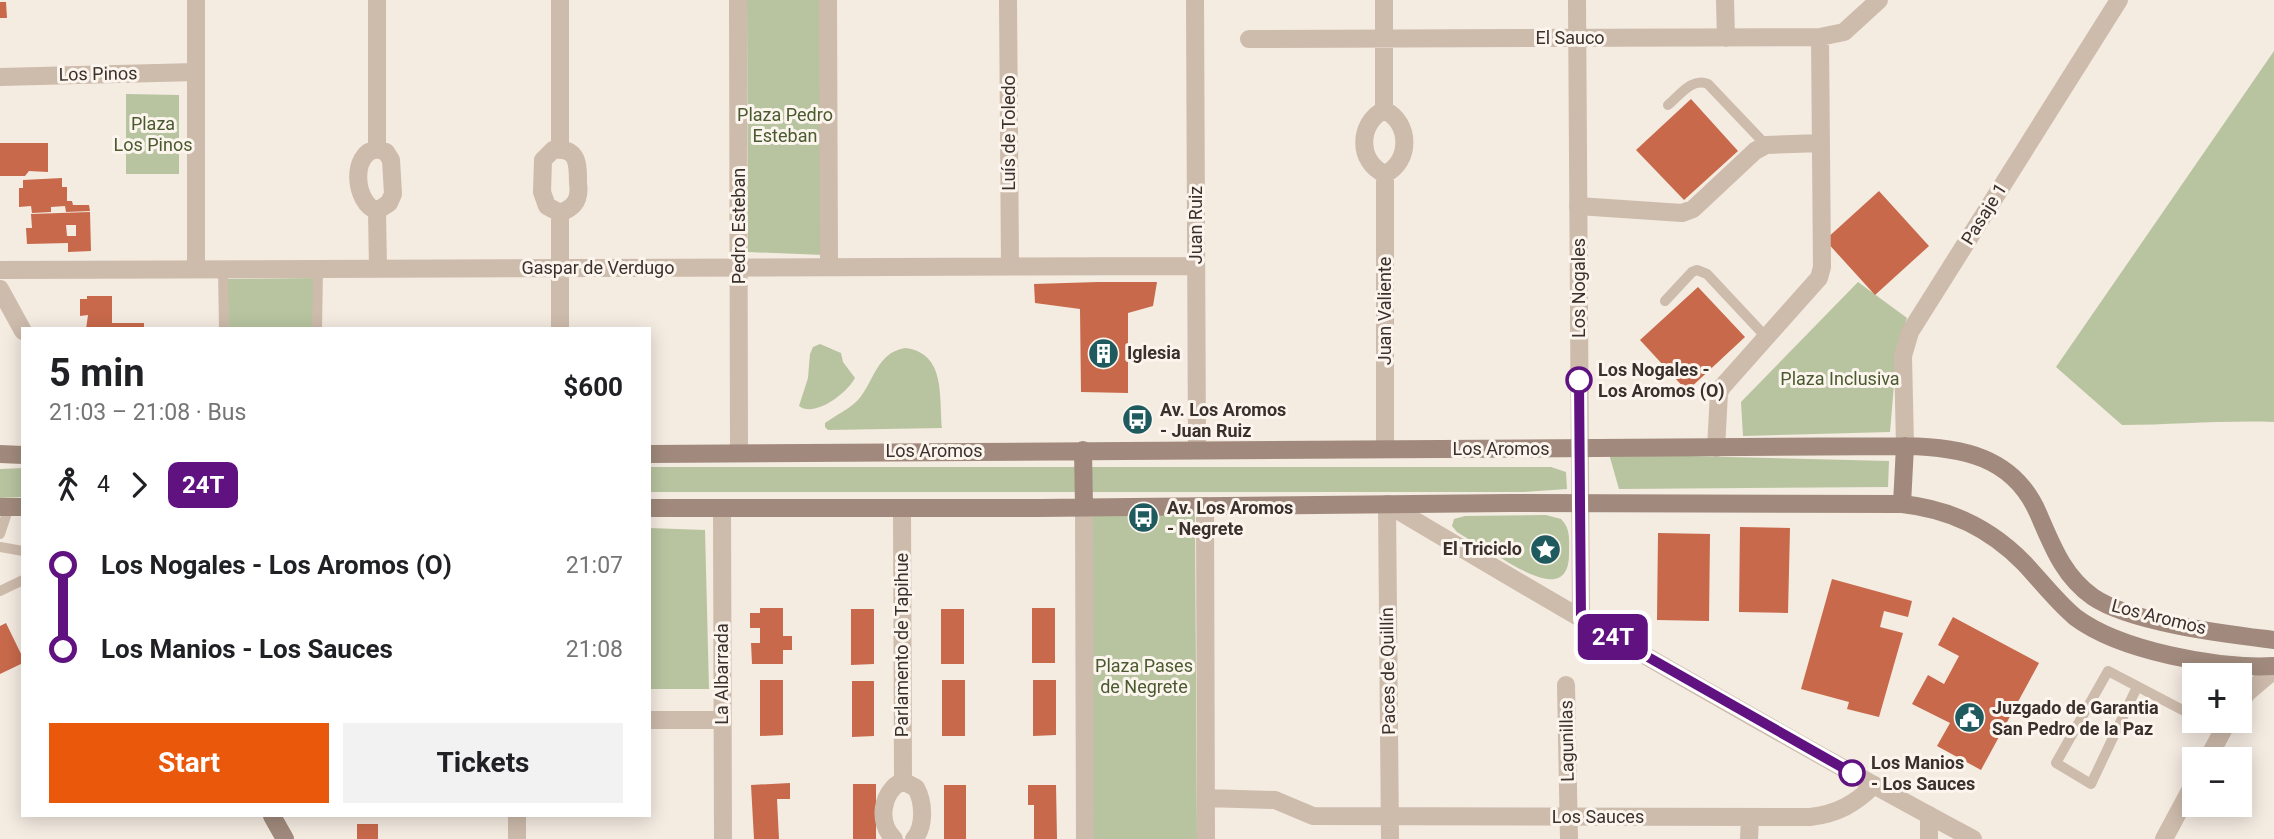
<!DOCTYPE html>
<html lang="en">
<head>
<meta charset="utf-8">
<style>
	body { margin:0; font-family:Roboto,sans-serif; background:#f2f2f2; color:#202124; height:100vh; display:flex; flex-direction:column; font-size:26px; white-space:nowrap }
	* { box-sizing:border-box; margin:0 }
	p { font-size:23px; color:#757577 }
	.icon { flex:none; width:38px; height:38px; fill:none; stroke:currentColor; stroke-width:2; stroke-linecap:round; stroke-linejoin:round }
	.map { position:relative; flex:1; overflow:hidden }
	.side { position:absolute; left:21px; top:327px; width:630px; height:490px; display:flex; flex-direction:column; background:#fff; border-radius:0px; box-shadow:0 4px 18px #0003 }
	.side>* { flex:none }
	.badge { padding:0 14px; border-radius:10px; font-size:24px; line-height:46px }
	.buttons { position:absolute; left:2182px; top:663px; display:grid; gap:14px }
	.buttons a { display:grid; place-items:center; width:70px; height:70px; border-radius:0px; background:#fff; box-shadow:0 4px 18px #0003; font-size:35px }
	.map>.badge { position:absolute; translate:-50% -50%; box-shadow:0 0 0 4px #fff }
	.legs { display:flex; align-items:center; gap:10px; height:77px; padding:0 28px; font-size:23px }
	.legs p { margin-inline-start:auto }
	.overview { display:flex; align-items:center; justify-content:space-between; height:119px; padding:0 28px }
	h1 { font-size:38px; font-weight:700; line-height:52px }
	.primary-button { display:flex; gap:14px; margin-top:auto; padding:14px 28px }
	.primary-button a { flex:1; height:80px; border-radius:0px; background:#ea580c; color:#fff; font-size:28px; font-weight:700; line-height:80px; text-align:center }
	.primary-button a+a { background:#f2f2f2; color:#202124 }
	ul { padding:0 28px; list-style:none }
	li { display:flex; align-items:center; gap:24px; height:84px; font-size:26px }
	li i { display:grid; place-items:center; width:10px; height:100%; margin:0 9px; background:currentColor }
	li i::after { content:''; width:18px; height:18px; margin:-9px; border:5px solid; border-radius:50%; background:#fff }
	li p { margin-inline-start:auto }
	li:first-child i { background:linear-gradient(#0000 50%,currentColor 0) }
	li:last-child i { background:linear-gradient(currentColor 50%,#0000 0) }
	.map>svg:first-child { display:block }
	.green { fill:#b8c4a0 }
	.building { fill:#c8694b; fill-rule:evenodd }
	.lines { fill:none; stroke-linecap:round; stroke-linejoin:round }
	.service { stroke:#cdbbac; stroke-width:10 }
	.minor { stroke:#cdbbac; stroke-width:18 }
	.tertiary { stroke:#cdbbac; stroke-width:18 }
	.secondary { stroke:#a18a7d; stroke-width:18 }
	.line-1-casing { stroke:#fff; stroke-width:16 }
	.line-1 { stroke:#5f1280; stroke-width:10 }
	.stop-1-dot { fill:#fff; stroke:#5f1280; stroke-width:3.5 }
	.labels { text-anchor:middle; stroke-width:6; stroke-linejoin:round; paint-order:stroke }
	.street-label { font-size:18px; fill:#3b302b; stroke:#fbf5ee }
	.park-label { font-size:18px; fill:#4a5a2e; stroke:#fbf5ee }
	.poi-label { font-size:18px; font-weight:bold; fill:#3b302b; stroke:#fbf5ee; text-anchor:start }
	.stop-label { font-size:18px; font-weight:bold; fill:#3b302b; stroke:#fbf5ee; text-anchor:start }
</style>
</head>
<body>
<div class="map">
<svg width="2274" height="839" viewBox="0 0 2274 839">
	<rect width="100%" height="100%" fill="#f4ebe1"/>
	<path class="green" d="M747,0h75l2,255 -76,-3z
		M2274,51v371c-51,-2 -101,3 -152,3l-66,-58z
		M126,94l53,1v79h-53z
		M316,278v51h-90v-50z
		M1858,282l49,36 -10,31 -7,83 -147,4 -2,-34z
		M820,344l21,9 2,9 12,16c-8,15 -40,40 -56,28l9,-28 2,-24 3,-7z
		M905,348c41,5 34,48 37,80l-114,2 -3,-3v-4c11,-8 23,-13 33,-23 16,-18 18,-47 47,-52z
		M1609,454l280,7 -1,26 -269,2z
		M649,467h902l15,5 1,17 -43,3h-875z
		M23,468v29l-23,1v-29z
		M1092,513l103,1 2,325h-104z
		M1546,515l15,4c10,10 8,21 8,35 0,48 -49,15 -70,3 -14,-8 -28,-16 -42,-25l-5,-6 2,-7 11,-3z
		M649,528l56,2 4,159h-60z"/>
	<path class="building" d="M0,2h6l1,16h-7z
		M1691,99l47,52 -54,49 -48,-50z
		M0,143h48v29l-19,-1 -4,5h-25z
		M62,178v9h5v14h5l1,4h16l1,6 -24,1 -1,-6 -14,1v5l-19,1 -1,-7 -12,1v-19h4v-8z
		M1879,191l50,55 -54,49 -50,-55z
		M90,212l1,39 -23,1v-9l-41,1 -1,-16h6l-1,-14zM66,225h10v11h-9z
		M1098,282h59l-4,24 -25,7v80l-47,-1 -1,-83 -45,-6 -1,-19z
		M1698,287l47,50 -58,54 -47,-51z
		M87,296h25v27h32v6h-58l2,-14 -8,1v-17h7z
		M1740,527l50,1 -2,85 -49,-1z
		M1658,533l52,1 -1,87 -52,-1z
		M1832,579l80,22 -4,16 -24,-6 -4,16 23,6 -24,84 -32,-8 2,-7 -48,-13z
		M760,608h23v28h9v14h-9v14h-31l-1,-21h9v-15h-10v-15h10z
		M1032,608h23v55h-23z
		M851,609h23v55l-23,1z
		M941,609h23v55h-23z
		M1953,617l86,46 -58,107 -44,-24 13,-23 -38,-19 16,-29 16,9 15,-28 -21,-11z
		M6,623l17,35v5l-23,11v-48z
		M760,680h23v55l-23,1z
		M942,680h23v56h-23z
		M1033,680h23v55l-23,1z
		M852,681h22v55l-22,1z
		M790,783v16h-13l2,40h-25l-3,-54z
		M853,784h23v55h-23z
		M944,785h22v54h-22z
		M1028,785h28l1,54h-23v-34h-6z
		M357,824h21v15h-21z"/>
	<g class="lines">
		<path class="service" d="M1668,105c12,-10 24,-28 40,-21l58,61
			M223,269l1,60
			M1665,301l27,-29 5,-2 10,4 59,63
			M317,329l1,-60
			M0,534l9,-27
			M0,547l23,4
			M0,591l23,-11
			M2137,687l-46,97 -35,-21 52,-92 86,45
			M2202,721l19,13"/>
		<path class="minor" d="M196,0v269
			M560,0v150
			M738,0l1,453
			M828,0l1,267
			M1008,0l2,266
			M1195,0l2,449
			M1384,0v110
			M1725,0l1,38
			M1249,39l571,-2 24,-5 35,-32
			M0,77l196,-5
			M1384,110c-26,13 -27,52 1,64
			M1384,110c27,12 27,52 1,64
			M377,149l9,3 5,8 2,34 -4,9 -12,8c-23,-8 -27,-58 0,-62z
			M377,149v-149
			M553,150c25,-3 25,13 25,33 1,7 1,15 -4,21 -4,5 -9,7 -14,9l-13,-7 -5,-14 1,-32z
			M1385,174v274
			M1578,206l104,7 11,-4 62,-58 11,-6 55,-2
			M377,211l1,57
			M560,213v116
			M0,270l1196,-4
			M1905,446l-2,-90 7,-24 209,-332
			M1716,448l3,-55 3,-6 97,-109 3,-11 -2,-230
			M1387,504l3,335
			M1205,506l1,333
			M1084,507l1,332
			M722,508l1,331
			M902,508l1,273
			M1566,685l3,154
			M2240,703l7,-10 27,-23
			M649,720h73
			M2207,760l21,-39
			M903,781l13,7c8,14 9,39 -2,51
			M1206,798l69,2 38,16 497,1c27,-3 45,-13 64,-32
			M1929,815v24
			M517,816v23
			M894,839c-17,-16 -13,-48 9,-58
			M1749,839l1,-22
			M2164,839l30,-56"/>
		<path class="tertiary" d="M1577,0l4,619
			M0,289l23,42
			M1387,504c193,115 388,229 586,335"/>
		<path class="secondary" d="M1083,450l1,57
			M0,454l23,1
			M649,454l1256,-8c56,1 108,10 133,67 14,32 25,63 55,84 38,26 134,37 181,43
			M1902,504l3,-58
			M0,507h23
			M649,508h391l469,-5 393,1c48,5 88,24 122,59 17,18 32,38 51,54 45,34 143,52 199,49
			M272,816l13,23"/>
	</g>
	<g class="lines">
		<defs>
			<path id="line-1" d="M1579,380l2,239 271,154"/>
		</defs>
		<use href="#line-1" class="line-1-casing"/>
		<use href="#line-1" class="line-1"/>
	</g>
	<defs>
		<symbol id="building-disc" viewBox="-11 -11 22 22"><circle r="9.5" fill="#1f5a5e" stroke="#fbf5ee"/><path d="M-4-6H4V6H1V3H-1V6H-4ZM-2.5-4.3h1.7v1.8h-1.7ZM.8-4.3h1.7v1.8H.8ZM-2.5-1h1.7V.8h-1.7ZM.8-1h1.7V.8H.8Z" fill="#fff"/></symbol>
		<symbol id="bus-disc" viewBox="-11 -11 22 22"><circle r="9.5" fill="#1f5a5e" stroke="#fbf5ee"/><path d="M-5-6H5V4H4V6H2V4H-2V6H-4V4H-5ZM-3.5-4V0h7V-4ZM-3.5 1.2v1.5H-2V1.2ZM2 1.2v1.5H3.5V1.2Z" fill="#fff"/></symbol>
		<symbol id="sight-disc" viewBox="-11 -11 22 22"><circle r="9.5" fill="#1f5a5e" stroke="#fbf5ee"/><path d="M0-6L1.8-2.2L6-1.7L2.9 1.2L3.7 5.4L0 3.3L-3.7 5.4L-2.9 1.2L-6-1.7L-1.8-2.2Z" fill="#fff"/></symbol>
		<symbol id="civic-disc" viewBox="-11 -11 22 22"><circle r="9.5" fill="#1f5a5e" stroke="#fbf5ee"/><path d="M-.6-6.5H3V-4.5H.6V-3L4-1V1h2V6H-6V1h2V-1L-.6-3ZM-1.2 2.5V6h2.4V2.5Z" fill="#fff"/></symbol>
	</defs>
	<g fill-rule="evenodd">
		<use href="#building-disc" x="1086" y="336" width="35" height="35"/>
		<use href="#bus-disc" x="1120" y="402" width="35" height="35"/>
		<use href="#bus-disc" x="1126" y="500" width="35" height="35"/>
		<use href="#sight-disc" x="1528" y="532" width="35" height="35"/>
		<use href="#civic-disc" x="1952" y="700" width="35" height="35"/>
	</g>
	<g class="stop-1-dot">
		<circle cx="1579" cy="380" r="12"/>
		<circle cx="1852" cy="773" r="12"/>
	</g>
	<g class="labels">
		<g class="street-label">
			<text x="1570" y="44">El Sauco</text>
			<text transform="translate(98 74) rotate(-1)" y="6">Los Pinos</text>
			<text transform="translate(1009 133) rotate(-90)" y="6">Luís de Toledo</text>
			<text transform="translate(1984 214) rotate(-58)" y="6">Pasaje 1</text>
			<text transform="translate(1196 225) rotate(-90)" y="6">Juan Ruiz</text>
			<text transform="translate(739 226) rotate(-90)" y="6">Pedro Esteban</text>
			<text x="598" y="274">Gaspar de Verdugo</text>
			<text transform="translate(1579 288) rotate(-90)" y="6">Los Nogales</text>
			<text transform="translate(1385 311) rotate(-90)" y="6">Juan Valiente</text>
			<text x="1501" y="455">Los Aromos</text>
			<text x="934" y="457">Los Aromos</text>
			<text transform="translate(2159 617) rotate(14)" y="6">Los Aromos</text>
			<text transform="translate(902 645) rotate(-90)" y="6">Parlamento de Tapihue</text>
			<text transform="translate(1388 671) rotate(-91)" y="6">Paces de Quillín</text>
			<text transform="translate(722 674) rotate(-90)" y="6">La Albarrada</text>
			<text transform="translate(1567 741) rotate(-91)" y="6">Lagunillas</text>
			<text x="1598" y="823">Los Sauces</text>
		</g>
		<g class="park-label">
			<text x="785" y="121">Plaza Pedro<tspan x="785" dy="21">Esteban</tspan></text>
			<text x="153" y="130">Plaza<tspan x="153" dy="21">Los Pinos</tspan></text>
			<text x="1840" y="385">Plaza Inclusiva</text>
			<text x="1144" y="672">Plaza Pases<tspan x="1144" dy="21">de Negrete</tspan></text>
		</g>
		<g class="poi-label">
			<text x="1127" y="359">Iglesia</text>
			<text x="1160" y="416">Av. Los Aromos<tspan x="1160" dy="21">- Juan Ruiz</tspan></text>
			<text x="1167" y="514">Av. Los Aromos<tspan x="1167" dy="21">- Negrete</tspan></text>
			<text x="1522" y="555" text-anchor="end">El Triciclo</text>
			<text x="1992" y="714">Juzgado de Garantia<tspan x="1992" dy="21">San Pedro de la Paz</tspan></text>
		</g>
		<g class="stop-label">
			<text x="1598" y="376">Los Nogales -<tspan x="1598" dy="21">Los Aromos (O)</tspan></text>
			<text x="1871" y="769">Los Manios<tspan x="1871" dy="21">- Los Sauces</tspan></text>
		</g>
	</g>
</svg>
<div class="buttons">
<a>+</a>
<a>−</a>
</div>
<b class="badge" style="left:1613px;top:637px;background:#5f1280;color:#fff">24T</b>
<section class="side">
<div class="overview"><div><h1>5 min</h1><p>21:03 – 21:08 · Bus</p></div><b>$600</b></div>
<div class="legs"><svg class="icon" aria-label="walk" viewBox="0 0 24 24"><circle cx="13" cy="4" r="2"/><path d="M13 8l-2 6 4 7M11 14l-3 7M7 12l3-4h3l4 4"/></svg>4<svg class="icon" aria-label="forward" viewBox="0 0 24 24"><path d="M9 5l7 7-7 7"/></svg><b class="badge" style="background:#5f1280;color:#fff">24T</b></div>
<ul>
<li><i style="color:#5f1280"></i><b>Los Nogales - Los Aromos (O)</b><p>21:07</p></li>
<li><i style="color:#5f1280"></i><b>Los Manios - Los Sauces</b><p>21:08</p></li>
</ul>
<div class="primary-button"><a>Start</a><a>Tickets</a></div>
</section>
</div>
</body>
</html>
